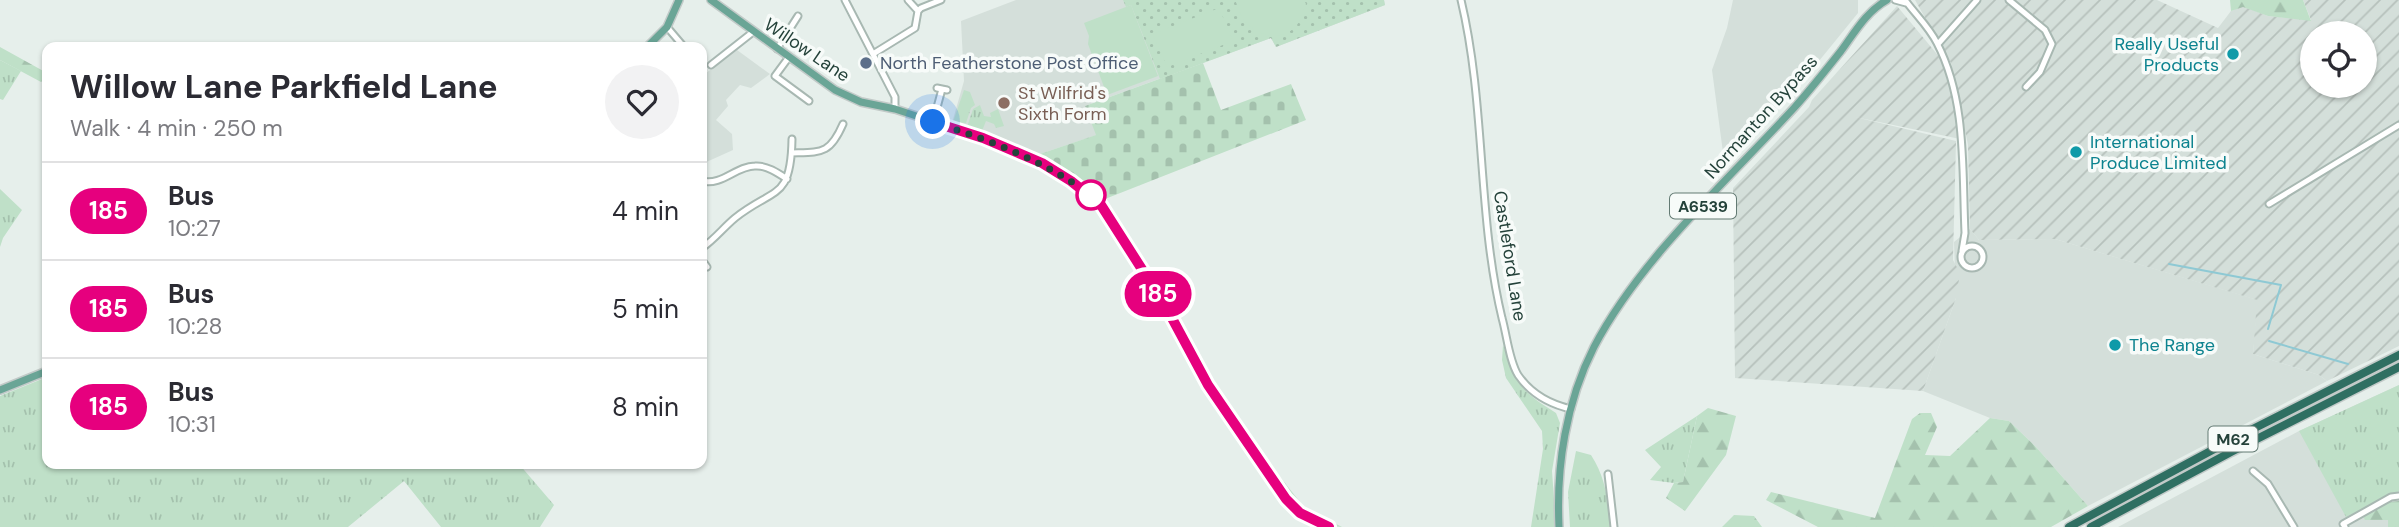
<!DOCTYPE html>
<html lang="en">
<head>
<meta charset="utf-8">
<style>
	body { margin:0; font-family:"DM Sans",sans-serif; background:#f2f2f3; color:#2b2b33; height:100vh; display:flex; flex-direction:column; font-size:26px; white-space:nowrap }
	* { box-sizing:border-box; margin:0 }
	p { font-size:23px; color:#7c7c81 }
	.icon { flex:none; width:38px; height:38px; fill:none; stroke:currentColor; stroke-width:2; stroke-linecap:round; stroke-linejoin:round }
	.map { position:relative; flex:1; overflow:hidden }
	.side { position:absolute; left:42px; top:42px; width:665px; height:427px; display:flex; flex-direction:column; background:#fff; border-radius:14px; box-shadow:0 2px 5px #0004 }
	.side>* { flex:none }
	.badge { padding:0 14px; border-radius:23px; font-size:24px; line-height:46px }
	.controls { position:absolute; left:2300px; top:21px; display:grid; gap:14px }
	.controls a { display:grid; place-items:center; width:77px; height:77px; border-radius:50%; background:#fff; box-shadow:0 2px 5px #0004; font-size:35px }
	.you { position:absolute; width:35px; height:35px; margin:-18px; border:5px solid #fff; border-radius:50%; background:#1a73e8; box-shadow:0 0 0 10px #1a73e833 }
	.map>.badge { position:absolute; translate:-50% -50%; box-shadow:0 0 0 4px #fff }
	.round { display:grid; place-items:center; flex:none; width:74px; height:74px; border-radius:37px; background:#f2f2f3 }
	.headline { display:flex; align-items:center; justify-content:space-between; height:119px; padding:0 28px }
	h1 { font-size:33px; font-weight:700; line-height:52px }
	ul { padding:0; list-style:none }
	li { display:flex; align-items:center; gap:21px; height:98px; padding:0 28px; border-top:2px solid #e1e1e2 }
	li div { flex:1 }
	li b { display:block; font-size:26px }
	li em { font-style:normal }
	li .badge { min-width:77px; font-weight:700; text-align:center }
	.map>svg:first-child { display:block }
	.built { fill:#d4dfda }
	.industrial { fill:url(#industrial-furrows); fill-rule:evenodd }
	.grass { fill:url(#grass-tufts) }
	.forest { fill:url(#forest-firs) }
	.cemetery { fill:url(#cemetery-stones) }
	.park { fill:url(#park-dots) }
	.pitch { fill:#bfe0c8 }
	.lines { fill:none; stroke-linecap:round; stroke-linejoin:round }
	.stream { stroke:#8ec9d4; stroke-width:2 }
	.minor-casing { stroke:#a8b8b2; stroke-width:9 }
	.major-casing { stroke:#c2cac8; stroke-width:10 }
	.highway-casing { stroke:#c2cac8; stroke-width:11 }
	.minor { stroke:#fff; stroke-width:5 }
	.major { stroke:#6aa596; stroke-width:7 }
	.highway { stroke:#2f6f62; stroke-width:8 }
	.line-casing { stroke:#fff; stroke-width:16 }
	.line { stroke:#e6007e; stroke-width:10 }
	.walk { stroke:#24423a; stroke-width:7; stroke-dasharray:0 12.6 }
	.culture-dot { fill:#0f9aa8; stroke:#f7fbf9; stroke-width:2.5 }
	.service-dot { fill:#5c6f8a; stroke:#f7fbf9; stroke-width:2.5 }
	.education-dot { fill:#8d6e63; stroke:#f7fbf9; stroke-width:2.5 }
	.stop-dot { fill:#fff; stroke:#e6007e; stroke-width:3.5 }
	.labels { text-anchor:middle; stroke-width:7; stroke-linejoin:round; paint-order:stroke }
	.shield { fill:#f7fbf9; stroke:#637a73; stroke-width:2 }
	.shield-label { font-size:16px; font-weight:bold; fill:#24423a }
	.culture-label { font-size:18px; fill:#0d838f; stroke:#f7fbf9; text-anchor:start }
	.street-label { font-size:18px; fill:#24423a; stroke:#f7fbf9 }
	.service-label { font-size:18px; fill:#4e5e75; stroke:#f7fbf9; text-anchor:start }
	.education-label { font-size:18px; fill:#785e54; stroke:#f7fbf9; text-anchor:start }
</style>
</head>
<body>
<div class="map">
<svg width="2399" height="527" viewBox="0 0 2399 527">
	<defs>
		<pattern id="industrial-furrows" width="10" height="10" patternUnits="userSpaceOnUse" patternTransform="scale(1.75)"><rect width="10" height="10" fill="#d4dfda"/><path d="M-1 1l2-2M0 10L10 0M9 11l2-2" fill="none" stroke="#b6c1bc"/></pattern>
		<pattern id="grass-tufts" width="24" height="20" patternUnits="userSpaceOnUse" patternTransform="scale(1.75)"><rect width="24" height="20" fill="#bfe0c8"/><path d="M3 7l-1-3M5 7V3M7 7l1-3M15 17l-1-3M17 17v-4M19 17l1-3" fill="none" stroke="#a4c1ad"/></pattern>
		<pattern id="forest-firs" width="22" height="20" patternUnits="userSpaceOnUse" patternTransform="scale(1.75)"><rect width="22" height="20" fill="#bfe0c8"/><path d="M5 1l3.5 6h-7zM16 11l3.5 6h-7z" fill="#a4c1ad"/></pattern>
		<pattern id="cemetery-stones" width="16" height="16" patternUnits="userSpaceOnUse" patternTransform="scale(1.75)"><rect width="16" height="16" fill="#bfe0c8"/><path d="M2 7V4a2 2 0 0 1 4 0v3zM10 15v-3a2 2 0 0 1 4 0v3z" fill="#a4c1ad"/></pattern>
		<pattern id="park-dots" width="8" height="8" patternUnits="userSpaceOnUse" patternTransform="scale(1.75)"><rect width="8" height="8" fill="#bfe0c8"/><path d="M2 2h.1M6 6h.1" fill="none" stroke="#a4c1ad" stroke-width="1.8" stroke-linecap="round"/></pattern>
	</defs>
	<rect width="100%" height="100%" fill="#e6efeb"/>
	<path class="built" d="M1016,0h368l1,5 -109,42 -5,-9 -186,68 12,29 -60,20 -85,-32 12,-42 -3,-60z
		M1733,0h125v13l-61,75 -73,72 -12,-90 15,-42z
		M737,50l33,24 -19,14 -11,-3 -14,15 2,6 -12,14 16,14 1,16 -31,14v-88z
		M1970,229l9,11 76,-1 203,61 -5,54 66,21 8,6 -239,125 -52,-59 -27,-26 -19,-3 -67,-27 33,-93 -2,-56z
		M2399,385v142h-281l181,-96z"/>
	<path class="industrial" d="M1915,0h242l61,28 13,-17 12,-5 25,10 43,4 -8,-20h96v346l-72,35 -8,-6 -66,-21 4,-54 -202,-61 -76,1 -9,-11 -2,-84 -17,-82zM2312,33h52v53h-52z
		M1897,6l49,59 14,74 -105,-22 101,24 -3,119 7,13 -4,25 -33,93 -188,-13 -2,-190 76,-81 3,-7z"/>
	<path class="grass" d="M0,60l21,11 -18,29 -3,-1z
		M964,90l6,2 5,13 -4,3 -5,15 -13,-1z
		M980,105l4,11 7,1 -1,-4 8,-4 6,17 -8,2 -2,-4 -8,-3 -4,10 -15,-4 6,-18z
		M0,189l22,21 -19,28 -3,9z
		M1176,318l48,84 29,41 51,64 38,20c-16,0 -35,-10 -48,-21l-86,-123z
		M1503,345c15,40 16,45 53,68l4,10 -8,48 4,56h-25l12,-78 -1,-18 -36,-53 -4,-18z
		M47,377v87h472l35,41 -14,22h-99l-37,-46 -56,46h-348v-131z
		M2399,385v106l-53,26 -47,-86z
		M1697,416l-14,66 -9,1 -24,-3 11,-13 -16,-17z
		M1576,451l15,4c15,23 17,45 19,72h-40l-2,-35z"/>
	<path class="forest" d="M2230,0h73l8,21 -43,-5 -25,-9 -12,4z
		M0,47l47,26v8l-3,-2 -3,3 -41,-22z
		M1708,408l28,8 -10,39 -41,56 -19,-13 8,-15 9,-1 14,-66z
		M1920,413h11l6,14 -12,28 25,1 40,-38 19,3 27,26 52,59 -37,21h-233l-52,-27 5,-8 104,26 37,-99z
		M2399,501v26h-11v-7h-23l-2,-4 27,-14z
		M1734,515l20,1 8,11h-40z"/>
	<path class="cemetery" d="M1203,63l18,47 70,-26 15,36 -201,79 -68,-44 59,-20 -11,-29z"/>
	<path class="park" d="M1123,0h261l1,5 -109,42 -5,-9 -111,41 -29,-74 -5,2z"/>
	<path class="pitch" d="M1235,0h69l2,4c-3,7 -5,15 -9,21 -14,17 -40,12 -53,-5 -4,-5 -6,-14 -9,-20z
		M1131,5l27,71 -51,19 -19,-51 1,-8 -5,-13z
		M1219,8l14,33 -66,26 -14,-33z"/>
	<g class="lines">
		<path class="stream" d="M2169,264l112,21 -13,44
			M2269,341l79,23"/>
		<defs>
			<path id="minor" d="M845,0l50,97v12
				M1461,0c25,105 16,214 41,318 5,18 7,42 16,57 13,19 31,29 53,34
				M1895,0l11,3
				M1905,0c11,15 24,27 32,43 30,58 25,126 28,190l-3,18
				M2009,0l36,30 7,14 -12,28 -14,15
				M918,11l3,-3 20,-8
				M667,27l17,20
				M1938,44l39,-44
				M777,49l21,-33
				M873,54l42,-26 3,-17 -10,-11
				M789,57l-14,19 34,25
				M711,65l42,-33
				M937,88l10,2
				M933,122l9,-33
				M792,153c30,-1 38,1 51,-29
				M702,181c20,5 34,-15 53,-15 11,-1 23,7 32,13
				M2269,204l130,-79
				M1961 257a11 11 0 1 1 22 0a11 11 0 1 1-22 0Z
				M702,248c13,-9 21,-20 33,-30 39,-31 56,-17 57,-79
				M702,260l5,7
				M2253,471l15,13 26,43
				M1608,474l6,53
				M2345,527l-2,-3 48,-27 8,-1"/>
			<path id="major" d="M711,0l124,90 26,12 34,7 88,29 59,25 40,26 24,22 60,96 41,78 79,114 14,14 29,14
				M647,47l20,-20 12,-27
				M0,390l47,-19
				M1559,527c-3,-61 7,-125 35,-180 46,-88 133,-166 200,-239 17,-19 32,-38 47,-57 14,-19 25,-39 46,-51"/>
			<path id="highway" d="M2069,527l164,-88 166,-84
				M2091,527l140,-75 168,-85"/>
		</defs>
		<use href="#minor" class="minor-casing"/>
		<use href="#major" class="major-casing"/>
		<use href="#highway" class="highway-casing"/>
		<use href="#minor" class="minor"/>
		<use href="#major" class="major"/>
		<use href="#highway" class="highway"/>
	</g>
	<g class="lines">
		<defs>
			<path id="line" d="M933,122l50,16 59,25 29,18 30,24 65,102 42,78 78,114 14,14 29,14"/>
		</defs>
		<use href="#line" class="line-casing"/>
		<use href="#line" class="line"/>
		<path class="walk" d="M933,122c56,18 110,38 158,73"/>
	</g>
	<g class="culture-dot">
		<circle cx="2233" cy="54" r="7"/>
		<circle cx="2076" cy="152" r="7"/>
		<circle cx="2115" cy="345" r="7"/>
	</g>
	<circle class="service-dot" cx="866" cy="63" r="7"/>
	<circle class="education-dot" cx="1004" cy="103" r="7"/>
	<circle class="stop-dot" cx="1091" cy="195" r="14"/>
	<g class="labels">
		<g class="shield">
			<rect x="1670" y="193.5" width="66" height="25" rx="5"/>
			<rect x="2208.5" y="426.5" width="49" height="25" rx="5"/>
		</g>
		<g class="shield-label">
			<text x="1703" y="212">A6539</text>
			<text x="2233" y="445">M62</text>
		</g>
		<g class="culture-label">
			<text x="2219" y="50" text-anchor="end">Really Useful<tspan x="2219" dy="21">Products</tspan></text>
			<text x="2090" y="148">International<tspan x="2090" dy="21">Produce Limited</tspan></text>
			<text x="2129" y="351">The Range</text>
		</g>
		<g class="street-label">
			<text transform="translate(807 50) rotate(34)" y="6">Willow Lane</text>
			<text transform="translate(1761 117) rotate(-48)" y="6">Normanton Bypass</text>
			<text transform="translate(1510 256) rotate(81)" y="6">Castleford Lane</text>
		</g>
		<g class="service-label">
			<text x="880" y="69">North Featherstone Post Office</text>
		</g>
		<g class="education-label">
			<text x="1018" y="99">St Wilfrid's<tspan x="1018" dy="21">Sixth Form</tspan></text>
		</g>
	</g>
</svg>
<div class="controls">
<a><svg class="icon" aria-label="locate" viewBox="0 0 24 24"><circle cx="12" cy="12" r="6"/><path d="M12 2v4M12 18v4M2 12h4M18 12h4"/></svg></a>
</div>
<div class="you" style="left:933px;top:122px"></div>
<b class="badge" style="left:1158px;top:294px;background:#e6007e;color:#fff">185</b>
<section class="side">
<div class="headline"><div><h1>Willow Lane Parkfield Lane</h1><p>Walk · 4 min · 250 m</p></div><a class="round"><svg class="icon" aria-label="heart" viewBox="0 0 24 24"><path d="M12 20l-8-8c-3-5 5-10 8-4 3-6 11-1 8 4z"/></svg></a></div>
<ul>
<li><span class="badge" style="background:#e6007e;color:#fff">185</span><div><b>Bus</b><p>10:27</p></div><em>4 min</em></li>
<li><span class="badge" style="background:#e6007e;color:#fff">185</span><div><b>Bus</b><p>10:28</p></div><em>5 min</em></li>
<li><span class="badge" style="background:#e6007e;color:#fff">185</span><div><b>Bus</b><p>10:31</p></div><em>8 min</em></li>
</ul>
</section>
</div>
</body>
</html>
